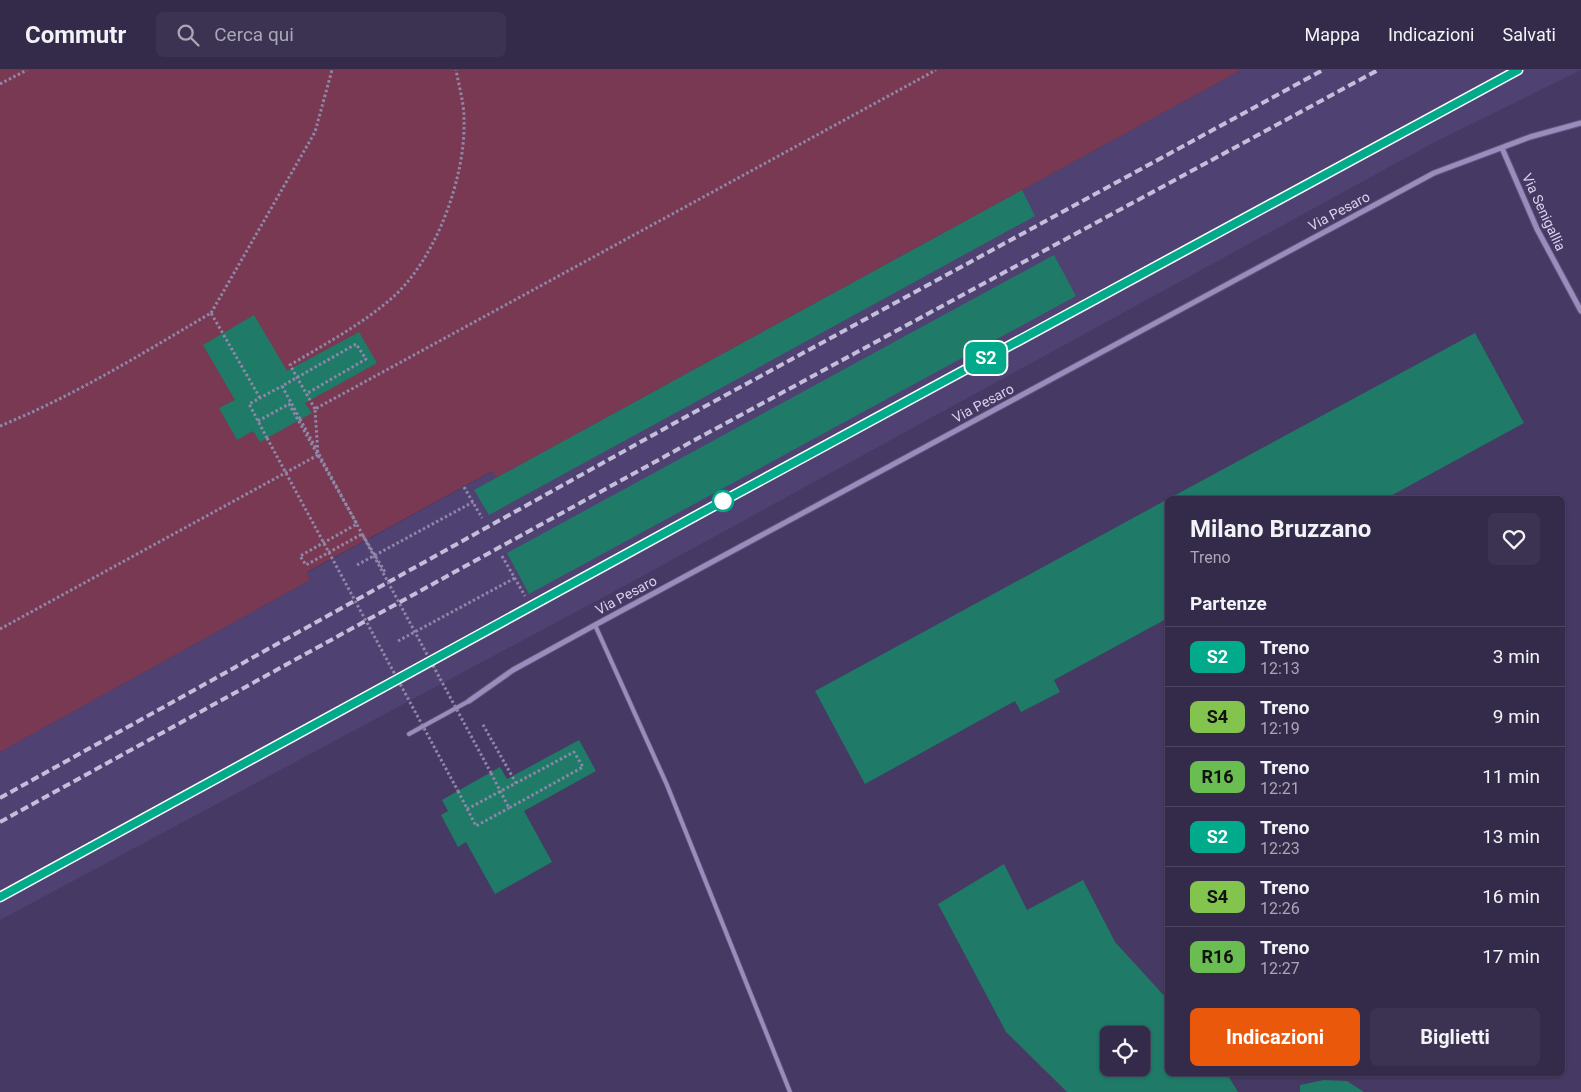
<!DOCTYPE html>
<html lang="it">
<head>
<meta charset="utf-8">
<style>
	body { margin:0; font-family:Roboto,sans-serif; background:#3c3352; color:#f1f3f6; height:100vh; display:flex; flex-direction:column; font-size:19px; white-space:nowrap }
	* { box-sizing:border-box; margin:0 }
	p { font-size:16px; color:#a9a7b5 }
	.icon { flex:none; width:28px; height:28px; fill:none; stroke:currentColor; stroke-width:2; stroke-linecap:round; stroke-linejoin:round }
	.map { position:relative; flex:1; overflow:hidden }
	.side { position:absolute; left:1165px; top:426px; width:400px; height:580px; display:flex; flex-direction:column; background:#342b4b; border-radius:8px; box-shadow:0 1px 4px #0004,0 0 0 1px #4e4763 }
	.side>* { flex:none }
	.badge { padding:0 10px; border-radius:8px; font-size:18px; line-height:32px }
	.tools { position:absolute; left:1100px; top:956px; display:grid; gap:10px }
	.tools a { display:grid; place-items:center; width:50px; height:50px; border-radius:8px; background:#342b4b; box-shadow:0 1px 4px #0004,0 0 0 1px #4e4763; font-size:25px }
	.map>.badge { position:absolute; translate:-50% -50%; box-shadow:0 0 0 2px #fff }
	h2 { padding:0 25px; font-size:19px; line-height:45px }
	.round { display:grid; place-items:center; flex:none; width:52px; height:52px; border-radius:8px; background:#3c3352 }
	.summary { display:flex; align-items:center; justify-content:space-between; height:85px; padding:0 25px }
	h1 { font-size:24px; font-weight:700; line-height:38px }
	.action { display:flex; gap:10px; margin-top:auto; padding:10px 25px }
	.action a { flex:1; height:58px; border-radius:8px; background:#ea580c; color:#fff; font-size:20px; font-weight:700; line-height:58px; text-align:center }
	.action a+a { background:#3c3352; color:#f1f3f6 }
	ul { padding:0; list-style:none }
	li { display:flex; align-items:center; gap:15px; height:60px; padding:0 25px; border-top:1px solid #4e4763 }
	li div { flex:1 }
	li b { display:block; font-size:19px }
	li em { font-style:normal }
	li .badge { min-width:55px; font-weight:700; text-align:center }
	header { display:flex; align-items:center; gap:30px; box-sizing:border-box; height:70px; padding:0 25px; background:#342b4b; border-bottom:1px solid #4e4763 }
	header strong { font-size:24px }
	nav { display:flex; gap:28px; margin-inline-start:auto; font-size:18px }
	.search { width:350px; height:45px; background:#3c3352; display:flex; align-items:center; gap:12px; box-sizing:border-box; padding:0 18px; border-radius:8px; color:#a9a7b5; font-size:19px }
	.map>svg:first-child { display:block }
	.built { fill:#504173 }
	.green { fill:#793952 }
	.building { fill:#1f7a68; fill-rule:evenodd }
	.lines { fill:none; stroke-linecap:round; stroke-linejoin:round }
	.service-casing { stroke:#605579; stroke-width:5.5 }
	.minor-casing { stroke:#605579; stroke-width:7 }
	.path { stroke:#8f86a8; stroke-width:3; stroke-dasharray:2.5 2.5; stroke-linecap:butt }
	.service { stroke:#9a8dbe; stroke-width:4 }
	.minor { stroke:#9a8dbe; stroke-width:5 }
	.rail { stroke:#c5beda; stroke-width:4; stroke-dasharray:8 4; stroke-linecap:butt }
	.path-bridge { stroke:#8f86a8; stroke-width:3; stroke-dasharray:2.5 2.5; stroke-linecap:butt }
	.line-casing { stroke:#fff; stroke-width:11 }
	.line { stroke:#00aa8a; stroke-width:8 }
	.stop-dot { fill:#fff; stroke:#00aa8a; stroke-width:2.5 }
	.labels { text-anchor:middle; stroke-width:4.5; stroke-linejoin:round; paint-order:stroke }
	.street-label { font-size:14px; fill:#d9d3ed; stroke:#463964 }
</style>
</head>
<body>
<header>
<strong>Commutr</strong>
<div class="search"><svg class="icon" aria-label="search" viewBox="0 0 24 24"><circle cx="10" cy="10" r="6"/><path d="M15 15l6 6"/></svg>Cerca qui</div>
<nav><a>Mappa</a><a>Indicazioni</a><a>Salvati</a></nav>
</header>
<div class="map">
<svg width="1581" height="1022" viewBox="0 0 1581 1022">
	<rect width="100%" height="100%" fill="#463964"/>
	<path class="built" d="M1241,0h340l-148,73 -807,442 -626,335v-168l310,-172 -3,-7 186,-102 4,6z"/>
	<path class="green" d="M0,0h1241l-745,408 -4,-7 -185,101 3,8 -310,172z"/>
	<path class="building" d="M1022,120l13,26 -546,299 -15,-25z
		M1054,185l22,41 -547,298 -22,-41z
		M254,245l33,56 72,-39 18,31 -72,40 7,10 -52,29 -7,-11 -16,9 -18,-32 16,-8 -32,-55z
		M1475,263l49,90 -139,76h-217z
		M1168,429v119l-114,62 6,12 -39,20 -6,-11 -150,83 -50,-93z
		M579,670l17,31 -72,40 28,51 -57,32 -29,-52 -8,5 -17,-32 7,-4 -6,-11 58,-33 7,12z
		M1004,794l23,46 56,-30 32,62 53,58v74h59l11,18h-171l-61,-60 -68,-128zM1109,965h32v33h-32z
		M1324,1010l23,1 17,11h-64v-7z"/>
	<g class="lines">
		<defs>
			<path id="service" d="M595,555l72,160 123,307
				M409,664l60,-33"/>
			<path id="minor" d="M1502,78l35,81 44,82
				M469,631l44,-31 82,-45 839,-452 96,-36 51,-14"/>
		</defs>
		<use href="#service" class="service-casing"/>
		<use href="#minor" class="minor-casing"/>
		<path class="path" d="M0,14l27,-14
			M211,243l104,-181 17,-62
			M315,339l-25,-44c35,-21 71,-40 102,-67 44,-39 74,-121 72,-179 0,-16 -5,-33 -8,-49
			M300,349l-18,-33 74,-42 10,15 -60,35
			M258,351l31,-17 68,120 -57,32 6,9 56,-31 23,38
			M0,356c74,-30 143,-73 211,-113l49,85
			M267,368l-18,-34 33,-18
			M464,417l18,31
			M502,486l23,40
			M357,495l116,-63
			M0,559l318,-174 -3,-46 621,-339
			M398,571l117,-63
			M491,703l18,35 74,-41 -9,-15 -58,31
			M458,721l18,35 33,-18
			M467,739l49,-26 -34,-60"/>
		<use href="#service" class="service"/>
		<use href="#minor" class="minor"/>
		<path class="rail" d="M0,728l680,-378 643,-350
			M0,752l691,-380 687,-372
			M0,827l723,-396 795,-431"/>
		<path class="path-bridge" d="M300,349l191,354
			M267,368l191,353"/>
	</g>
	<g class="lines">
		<defs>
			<path id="line" d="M0,827l723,-396 795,-431"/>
		</defs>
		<use href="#line" class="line-casing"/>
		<use href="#line" class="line"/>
	</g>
	<circle class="stop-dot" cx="723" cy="431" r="10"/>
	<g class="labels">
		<g class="street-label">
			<text transform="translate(1339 141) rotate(-28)" y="5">Via Pesaro</text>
			<text transform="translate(1544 142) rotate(65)" y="5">Via Senigallia</text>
			<text transform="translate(983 333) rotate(-28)" y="5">Via Pesaro</text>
			<text transform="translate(626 525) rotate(-28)" y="5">Via Pesaro</text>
		</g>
	</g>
</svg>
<div class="tools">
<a><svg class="icon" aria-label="locate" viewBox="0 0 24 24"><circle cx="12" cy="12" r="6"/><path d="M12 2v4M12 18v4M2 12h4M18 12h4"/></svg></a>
</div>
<b class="badge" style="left:986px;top:288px;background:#00aa8a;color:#fff">S2</b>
<section class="side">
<div class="summary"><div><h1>Milano Bruzzano</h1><p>Treno</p></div><a class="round"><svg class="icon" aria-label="heart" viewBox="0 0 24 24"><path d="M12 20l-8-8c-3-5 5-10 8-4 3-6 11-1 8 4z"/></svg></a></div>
<h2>Partenze</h2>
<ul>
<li><span class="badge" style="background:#00aa8a;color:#fff">S2</span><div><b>Treno</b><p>12:13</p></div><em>3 min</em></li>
<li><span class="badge" style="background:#82c44e;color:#111">S4</span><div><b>Treno</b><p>12:19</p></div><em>9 min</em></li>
<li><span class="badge" style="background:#69bd51;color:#111">R16</span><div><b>Treno</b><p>12:21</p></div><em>11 min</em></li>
<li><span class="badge" style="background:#00aa8a;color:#fff">S2</span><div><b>Treno</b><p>12:23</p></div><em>13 min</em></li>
<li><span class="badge" style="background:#82c44e;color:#111">S4</span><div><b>Treno</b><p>12:26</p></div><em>16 min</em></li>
<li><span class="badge" style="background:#69bd51;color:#111">R16</span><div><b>Treno</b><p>12:27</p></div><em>17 min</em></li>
</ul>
<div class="action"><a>Indicazioni</a><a>Biglietti</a></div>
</section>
</div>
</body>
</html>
